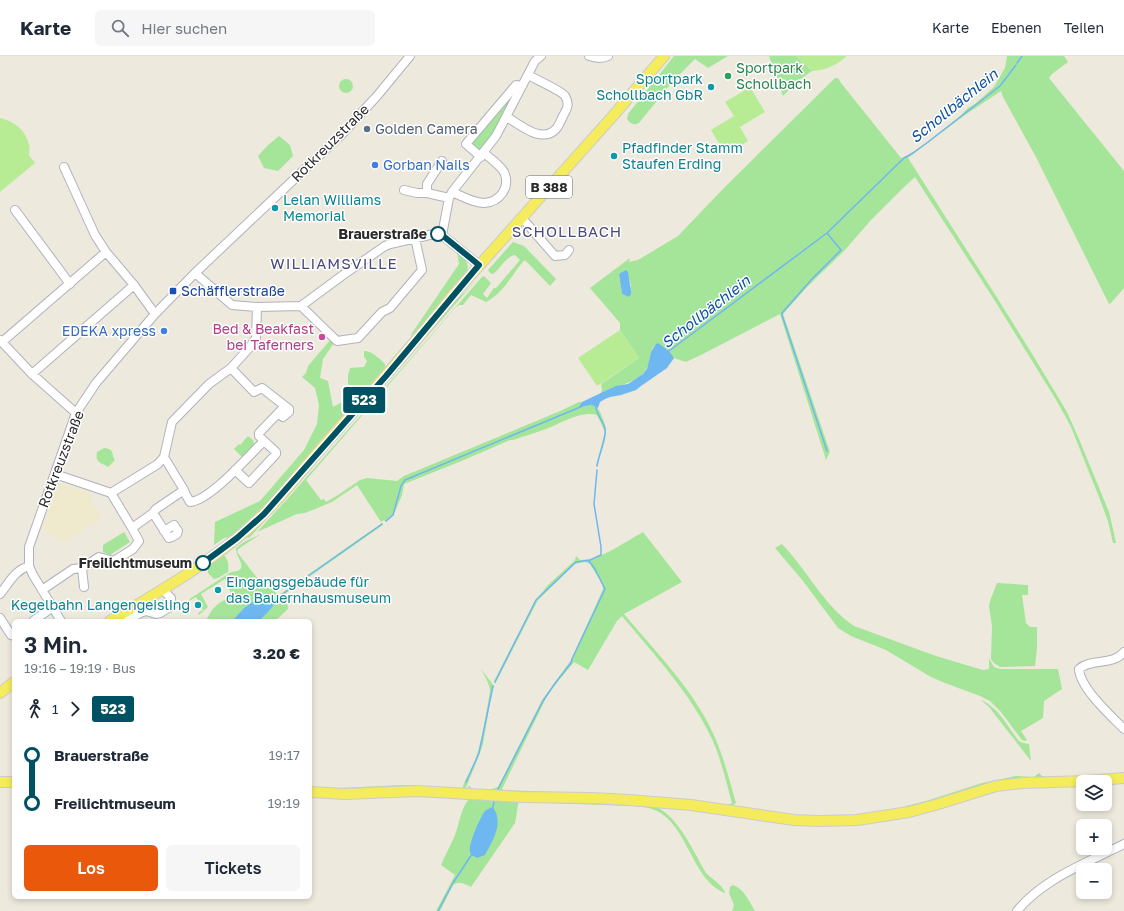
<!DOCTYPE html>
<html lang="de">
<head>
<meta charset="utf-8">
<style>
	body { margin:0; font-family:"Golos Text",sans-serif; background:#f6f6f7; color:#1f2937; height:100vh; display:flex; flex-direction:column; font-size:15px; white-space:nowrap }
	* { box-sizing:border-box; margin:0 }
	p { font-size:13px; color:#747a83 }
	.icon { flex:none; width:22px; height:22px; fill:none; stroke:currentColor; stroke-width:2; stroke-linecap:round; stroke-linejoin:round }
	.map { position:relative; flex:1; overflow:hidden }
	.drawer { position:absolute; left:12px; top:563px; width:300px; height:280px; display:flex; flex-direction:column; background:#fff; border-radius:6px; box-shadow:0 2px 6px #0003 }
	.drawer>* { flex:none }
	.badge { padding:0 8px; border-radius:3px; font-size:14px; line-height:26px }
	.fabs { position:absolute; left:1076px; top:719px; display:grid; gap:8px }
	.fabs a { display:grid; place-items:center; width:36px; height:36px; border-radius:6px; background:#fff; box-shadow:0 2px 6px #0003; font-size:20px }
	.map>.badge { position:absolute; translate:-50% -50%; box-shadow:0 0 0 2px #fff }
	.legs { display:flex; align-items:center; gap:6px; height:44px; padding:0 12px; font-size:13px }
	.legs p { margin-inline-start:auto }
	.summary { display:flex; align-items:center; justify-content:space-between; height:68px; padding:0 12px }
	h1 { font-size:22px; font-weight:600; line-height:30px }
	.cta { display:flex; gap:8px; margin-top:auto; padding:8px 12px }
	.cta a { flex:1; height:46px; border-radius:6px; background:#ea580c; color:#fff; font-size:16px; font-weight:600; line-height:46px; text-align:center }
	.cta a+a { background:#f6f6f7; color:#1f2937 }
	ul { padding:0 12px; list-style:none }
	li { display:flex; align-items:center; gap:14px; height:48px; font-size:15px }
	li i { display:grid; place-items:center; width:6px; height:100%; margin:0 5px; background:currentColor }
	li i::after { content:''; width:10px; height:10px; margin:-5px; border:3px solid; border-radius:50%; background:#fff }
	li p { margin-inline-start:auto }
	li:first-child i { background:linear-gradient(#0000 50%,currentColor 0) }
	li:last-child i { background:linear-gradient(currentColor 50%,#0000 0) }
	header { display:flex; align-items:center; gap:24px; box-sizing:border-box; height:56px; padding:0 20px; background:#fff; border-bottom:1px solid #e0e1e3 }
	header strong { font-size:19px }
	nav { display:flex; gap:22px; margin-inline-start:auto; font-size:14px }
	.search { width:280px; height:36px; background:#f6f6f7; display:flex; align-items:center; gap:10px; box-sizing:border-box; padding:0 14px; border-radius:6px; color:#747a83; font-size:15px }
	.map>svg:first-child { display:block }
	.education { fill:#efeacd }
	.green { fill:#a5e599; fill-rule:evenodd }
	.pitch { fill:#b7ec95 }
	.water { fill:#6fb7f1 }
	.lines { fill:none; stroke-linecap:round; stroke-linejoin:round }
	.stream { stroke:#6fb7f1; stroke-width:1.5 }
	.minor-casing { stroke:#b1b1bf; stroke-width:10 }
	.major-casing { stroke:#ccc; stroke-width:12 }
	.minor { stroke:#fff; stroke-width:8 }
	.major { stroke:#f4ec5c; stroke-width:10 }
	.line-1-casing { stroke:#fff; stroke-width:9 }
	.line-1 { stroke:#005262; stroke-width:6 }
	.leisure-dot { fill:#2e9e5b; stroke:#fff; stroke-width:1.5 }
	.culture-dot { fill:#0f9aa8; stroke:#fff; stroke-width:1.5 }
	.service-dot { fill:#5c6f8a; stroke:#fff; stroke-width:1.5 }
	.shop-dot { fill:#3f7fe0; stroke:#fff; stroke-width:1.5 }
	.stop-1-dot { fill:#fff; stroke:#005262; stroke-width:2 }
	.transit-dot { fill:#1a4fb4; stroke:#fff; stroke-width:1.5 }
	.hotel-dot { fill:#d1479c; stroke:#fff; stroke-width:1.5 }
	.labels { text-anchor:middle; stroke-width:3; stroke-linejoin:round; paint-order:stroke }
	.shield { fill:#fff; stroke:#6b6b6b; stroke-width:1 }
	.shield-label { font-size:13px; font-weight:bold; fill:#2b2b2b }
	.leisure-label { font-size:14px; fill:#27864d; stroke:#fff; text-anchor:start }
	.culture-label { font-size:14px; fill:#0d838f; stroke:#fff; text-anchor:start }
	.service-label { font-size:14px; fill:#4e5e75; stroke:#fff; text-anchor:start }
	.street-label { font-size:14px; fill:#2b2b2b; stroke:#fff }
	.shop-label { font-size:14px; fill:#366cbe; stroke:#fff; text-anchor:start }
	.stop-label { font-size:14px; font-weight:bold; fill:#2b2b2b; stroke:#fff; text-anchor:end }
	.transit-label { font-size:14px; fill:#164399; stroke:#fff; text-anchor:start }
	.hotel-label { font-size:14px; fill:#b23c85; stroke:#fff; text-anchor:end }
	.water-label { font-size:15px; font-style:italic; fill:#0b52a0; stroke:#fff }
	.neighbourhood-label { font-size:15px; letter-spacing:1px; fill:#4b4a7e; stroke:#fff }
</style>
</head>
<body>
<header>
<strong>Karte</strong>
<div class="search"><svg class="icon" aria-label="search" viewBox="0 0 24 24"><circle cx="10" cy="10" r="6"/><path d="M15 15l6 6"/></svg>Hier suchen</div>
<nav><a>Karte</a><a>Ebenen</a><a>Teilen</a></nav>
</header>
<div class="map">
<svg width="1124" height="855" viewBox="0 0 1124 855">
	<rect width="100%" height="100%" fill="#ede9dd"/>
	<path class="education" d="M59,427l33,11 -1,7 11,17 -37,24 -15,-6 1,-3 -10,-3z"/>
	<path class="green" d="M674,0h54l-20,12 -13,-9 -22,22 -34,42c-6,3 -9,0 -12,-4l1,-5z
		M769,0h27l16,15 -13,9 -16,16z
		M1007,0h57l4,6 -16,12 -3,4 75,93v117l-13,15 -2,1 -72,-145 -34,-62 -2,-6 -36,24 -57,43 88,138 38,61 33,55 12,27 30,73 4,17 3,14h-3l-5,-22 -9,-24 -28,-70 -7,-13 -9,-16 -60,-97 -80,-124 -13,12 -31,31 -27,31 -37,36 -24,27 47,138 -4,8 -46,-146 -79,41 -15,7 -12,-4 -7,-8 -12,-5c-6,7 -5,16 -8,23 -6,14 -34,19 -46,25l1,-4 -1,-5 38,-26 -19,-28v-7l-30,-35 40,-30 -1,4 9,-2 40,-24 44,-46 113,-112h3l3,5 60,75 6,-2 18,-12 33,-26 10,-10 7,-4 19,-17 11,-19zM628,216v5l3,8 -2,12 -7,-3 -3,-20z
		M339 30a7 7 0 1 1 14 0a7 7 0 1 1-14 0Z
		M515,35l-20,41 -16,19 -7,-5v-3z
		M279,80l11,9 3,11 -15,15 -14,-3 -6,-12 9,-10z
		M513,186l11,4 32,33 -6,7 -25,-26 -4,4c-10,13 -19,30 -35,38l-15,-7 -8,10h-4l-3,2 -150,173 15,20 3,-1 2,3 12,-7 22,-15 7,-2 30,3 7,-5 154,-64 21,-10h3l-4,6c7,-3 12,-5 19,-2 3,6 8,16 9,23 1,8 -7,28 -9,37h-1l9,-34 -8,-17c-17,-5 -35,8 -51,14 -10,4 -22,7 -33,11h-3l-46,20 -60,24 -2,11 -9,21 -7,6 -2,-2 -3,2 -24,-37 -25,17 -27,11 -8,1 -40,18 32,-35 193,-220 2,-1 7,7 -8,11 4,4 7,-10h2l24,-28 -5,-5c-10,2 -14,13 -22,19l-3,-1 -2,-3z
		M457,196c6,6 13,9 10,19l-50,60 -7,5 49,-72z
		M479,221l-198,226 -29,32 -3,3 -5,-1 208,-234 12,-10z
		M331,283l3,4 -11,16 -3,19 8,3 5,26c9,-4 14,-10 20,-18l-5,-5v-9l2,-7 14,-1 3,-6 -3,-4v-6c8,0 16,8 21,13v6l-2,4 -118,131 -25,23 -11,9 -5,1 -10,7 1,-23 45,-21 44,-51 13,-26 2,-19 -4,-17 -13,-11 4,-4 2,-7z
		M248,380l5,4 1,4 -12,13 -8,-8 5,-5 1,1z
		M104,392c11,1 7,6 11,12l-7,7c-7,-5 -13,-3 -11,-15z
		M382,467l1,2 -97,68 2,16 -13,12h-16l11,-12 4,-9 -6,-7h-2l-22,15 -12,13h-27c4,-4 5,-10 10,-14 4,-5 12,-8 17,-12l-3,-6 2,-1 -6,-9 -24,15 7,13 -9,8 -1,-2 5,-3 -6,-9 1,-1 -2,-3 -22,13c4,-7 12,-6 17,-12l40,-26c21,-2 4,-14 5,-24l8,-6 17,-8 -23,15 -1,3 28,36h5l9,7z
		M124,476l6,10 -20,13 -7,-3v-7z
		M643,476l39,50 -58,32c31,37 67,73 88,117 11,23 17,48 24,72l-3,2v4l-258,-17 -7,-3 1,-4 2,3 2,1 16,1 9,-3 44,-87 29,-40 28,-62 4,-9 -1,-5 -12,-20 -5,-2 -10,2 -37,36 -43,84 -1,-3 41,-80 13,-16 25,-23 2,-2 1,-4 4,4 14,-1 20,-10zM622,560c32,39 68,76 90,123 9,20 14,42 20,64l-4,2c-75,-11 -150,-12 -225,-15l-1,-1 43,-89 6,-10 23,-28 14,8 29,-49z
		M782,488c25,26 42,62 72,82l82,30 47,14 6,-1v-11l5,9 6,2h58l4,20 -18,12 -1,17 -22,13 6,9 -2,1 -3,-1 -21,-28 -11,-11 -10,-5 -35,-13 -14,-6 -45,-27 -35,-14 -13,-8 -35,-47 -28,-33z
		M224,499c4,5 5,9 4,17l-10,6 -4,1 -6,-6v-7l4,-4z
		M997,527l31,2v10h-6l4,28 4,4h7v21l-2,18 -35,1 -6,-4 -3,-4 1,-33 -3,-20 1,-5z
		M481,613l13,17 -2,5 -9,53 -6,17 -12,29h-125l-1,-2 64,-3 59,4c3,-10 10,-19 13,-28 8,-23 11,-47 15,-70 -1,-9 -5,-14 -9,-22z
		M981,644c18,8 26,26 38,41l4,2 6,1 2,17 -42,-54z
		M1039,717l3,3h3l2,4 -137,28 -4,-2 20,-5 56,-18 34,-7 18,1z
		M471,741l48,2 -4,24 -44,64c-6,-3 -12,-7 -18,-2l-13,26h-4l19,-36 -14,-10c4,-10 10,-20 14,-30 5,-13 5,-27 16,-38z
		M524,743l131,7c24,11 38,45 51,67 6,6 15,11 19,19l-1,1c-5,-3 -11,-6 -15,-11 -18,-19 -28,-60 -52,-71 -8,-4 -18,-5 -27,-5l-108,-4z
		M733,829c11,4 16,16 22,26h-23l2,-6 -5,-12 1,-6z"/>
	<path class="pitch" d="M796,0h51c-10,9 -21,14 -35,15z
		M750,31l15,25 -25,15 8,14 -22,14 -15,-25 23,-14 -9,-14z
		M0,62c14,3 26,12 29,27 1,3 0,7 0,10 1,2 4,5 6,8l-35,29z
		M620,274l19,28 -42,28 -19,-28z"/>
	<path class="water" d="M626,214l2,2 3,19v3l-2,3 -7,-3 -3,-20z
		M658,287l11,8 5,7 -7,10 -26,18 -5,4 -15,5 -11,2 -5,2 -5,3 -2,6c-6,-6 -14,-2 -21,1l5,-7 23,-11 11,-5 12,-2 15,-10 4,-5 4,-17 5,-8z
		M266,537h2l8,9 -8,10 -9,9h-27l12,-13z
		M493,751c11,16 0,33 -8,48l-8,3c-3,-2 -6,-2 -7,-6 -2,-7 10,-35 15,-41 2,-2 5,-3 8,-4z"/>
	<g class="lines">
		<path class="stream" d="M1017,7l5,-7
			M669,295l158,-118 77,-75 9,-5 15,-11 72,-56 16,-21
			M595,347c0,10 8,17 10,26 2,8 -7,28 -8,37
			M827,395l-45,-136v-2l30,-34 29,-29 -14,-17
			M386,465l7,-6 8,-29 4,-6 173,-72
			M274,544l108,-76
			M495,626l41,-82 40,-38 14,-2 11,-5v-8l-7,-43 3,-34
			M466,726l13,-29 14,-67
			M498,733l45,-88 13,-19 15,-19 1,-4 33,-70 -10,-20 -6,-8
			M493,751l1,-6
			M438,855l15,-28 19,-29"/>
		<defs>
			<path id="minor" d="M589,0c7,2 12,3 19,0
				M507,61c13,8 35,27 49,12 3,-3 5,-9 7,-13 4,-7 7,-12 2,-20 -3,-5 -30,-17 -37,-21
				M481,101l-15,-13 50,-59 6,1
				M404,134l13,3h10l22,5
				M452,136c10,4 21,11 32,11 16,-1 27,-16 20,-31 -5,-8 -13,-13 -20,-19
				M427,137v-9l15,-23
				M15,154l55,74
				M522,162l33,38 10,-1 4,-5
				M442,179l7,-37 3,-6 44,-56 39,-75 6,-5
				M106,196l28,33 21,29
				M195,217l37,32 25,2 44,-1 42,-31 42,-29 5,-2 44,-10 8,1 37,30
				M301,250l36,35 21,-3 24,-26 8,-4 32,-38 -7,-32
				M0,284l2,2 104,-90 -11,-17 -31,-68
				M2,286l30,32 44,39
				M32,318l102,-89
				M278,357l5,4 6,-5v-3l-4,-3
				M164,401l20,33
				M235,414l14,13 27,-29v-2l-12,-11
				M55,418l56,19
				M111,437l47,-29 6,-7 8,-35 37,-38 22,-16 19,-21 6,-9 1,-31
				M111,437l21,35
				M153,457l16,25 3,-1 5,-3 1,-3 -4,-6 -10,6
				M82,512l2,19
				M42,534l31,-21 9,-1 17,-11 15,4 19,-12 6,-8 -7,-13 21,-15 3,-4 28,-19 2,5 4,7c21,-2 58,-46 74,-61l-5,-5v-3l26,-27 -23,-18 -8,4 -23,-24
				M0,538c9,-11 15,-24 29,-28
				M0,562l11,17 3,1
				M33,565l20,-14
				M61,565l-28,-46 -4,-9v-19l47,-134 20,-30 59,-69 40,-41 148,-140 34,-37 33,-40
				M127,565l13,-8 6,-2 10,3 4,-1 10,-6 1,-9 -9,-9
				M1124,596c-11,14 -33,6 -45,17 1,19 32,47 45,60
				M1017,855c27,-33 70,-48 107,-67"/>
			<path id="major" d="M110,565c43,-26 88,-51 127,-83 33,-26 59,-61 87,-93 43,-49 88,-97 128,-149l160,-179 52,-61
				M0,637l14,-11
				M0,726h14
				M310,736l35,2 72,-3 104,6 71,1 37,2 62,5 103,15 25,1 38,-1 52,-8 26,-7 61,-19 27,-3 65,-2 36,-3"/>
		</defs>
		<use href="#minor" class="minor-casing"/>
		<use href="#major" class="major-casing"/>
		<use href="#minor" class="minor"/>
		<use href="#major" class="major"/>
	</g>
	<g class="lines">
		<defs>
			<path id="line-1" d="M203,507l34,-25 27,-24 122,-138 93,-111 -37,-30 -4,-1"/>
		</defs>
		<use href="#line-1" class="line-1-casing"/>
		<use href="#line-1" class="line-1"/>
	</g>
	<circle class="leisure-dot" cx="728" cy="20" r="4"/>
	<g class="culture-dot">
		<circle cx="711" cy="31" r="4"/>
		<circle cx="614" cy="100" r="4"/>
		<circle cx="275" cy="152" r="4"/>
		<circle cx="218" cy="534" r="4"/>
		<circle cx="198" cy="549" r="4"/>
	</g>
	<circle class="service-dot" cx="367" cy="73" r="4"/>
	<g class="shop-dot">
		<circle cx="375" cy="109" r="4"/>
		<circle cx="164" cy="275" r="4"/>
	</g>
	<g class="stop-1-dot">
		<circle cx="438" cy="178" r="7"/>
		<circle cx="203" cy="507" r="7"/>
	</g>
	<rect class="transit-dot" x="169" y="231" width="8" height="8" rx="2"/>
	<circle class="hotel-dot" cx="322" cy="281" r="4"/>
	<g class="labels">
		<rect class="shield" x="526" y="120" width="46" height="22" rx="3"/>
		<g class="shield-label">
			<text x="549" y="136">B 388</text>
		</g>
		<g class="leisure-label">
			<text x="736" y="17">Sportpark<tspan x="736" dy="16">Schollbach</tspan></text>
		</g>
		<g class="culture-label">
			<text x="703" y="28" text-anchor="end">Sportpark<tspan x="703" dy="16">Schollbach GbR</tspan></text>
			<text x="622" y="97">Pfadfinder Stamm<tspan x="622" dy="16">Staufen Erding</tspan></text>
			<text x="283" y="149">Lelan Williams<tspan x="283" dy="16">Memorial</tspan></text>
			<text x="226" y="531">Eingangsgebäude für<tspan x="226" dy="16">das Bauernhausmuseum</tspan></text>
			<text x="190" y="554" text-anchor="end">Kegelbahn Langengeisling</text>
		</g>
		<g class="service-label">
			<text x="375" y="78">Golden Camera</text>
		</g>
		<g class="street-label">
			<text transform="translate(330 87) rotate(-45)" y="5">Rotkreuzstraße</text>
			<text transform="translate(61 403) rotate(-69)" y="5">Rotkreuzstraße</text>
		</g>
		<g class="shop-label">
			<text x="383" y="114">Gorban Nails</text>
			<text x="156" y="280" text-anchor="end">EDEKA xpress</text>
		</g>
		<g class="stop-label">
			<text x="427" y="183">Brauerstraße</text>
			<text x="192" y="512">Freilichtmuseum</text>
		</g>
		<g class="transit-label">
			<text x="181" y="240">Schäfflerstraße</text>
		</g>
		<g class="hotel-label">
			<text x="314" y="278">Bed &amp; Beakfast<tspan x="314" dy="16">bei Taferners</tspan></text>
		</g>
		<g class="water-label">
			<text transform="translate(954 50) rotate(-39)" y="5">Schollbächlein</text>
			<text transform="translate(706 256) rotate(-38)" y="5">Schollbächlein</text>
		</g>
		<g class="neighbourhood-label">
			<text x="567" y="181">SCHOLLBACH</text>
			<text x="334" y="213">WILLIAMSVILLE</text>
		</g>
	</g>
</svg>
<div class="fabs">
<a><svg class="icon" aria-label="layers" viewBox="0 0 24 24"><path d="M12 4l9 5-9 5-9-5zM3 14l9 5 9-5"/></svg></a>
<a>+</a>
<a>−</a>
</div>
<b class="badge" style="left:364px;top:344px;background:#005262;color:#fff">523</b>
<section class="drawer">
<div class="summary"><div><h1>3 Min.</h1><p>19:16 – 19:19 · Bus</p></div><b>3.20 €</b></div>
<div class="legs"><svg class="icon" aria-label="walk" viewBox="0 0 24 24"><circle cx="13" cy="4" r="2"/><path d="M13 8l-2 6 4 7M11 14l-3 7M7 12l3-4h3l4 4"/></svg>1<svg class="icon" aria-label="forward" viewBox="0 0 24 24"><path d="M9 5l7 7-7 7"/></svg><b class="badge" style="background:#005262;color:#fff">523</b></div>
<ul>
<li><i style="color:#005262"></i><b>Brauerstraße</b><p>19:17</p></li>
<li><i style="color:#005262"></i><b>Freilichtmuseum</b><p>19:19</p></li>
</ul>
<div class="cta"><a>Los</a><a>Tickets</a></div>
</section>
</div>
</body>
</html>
